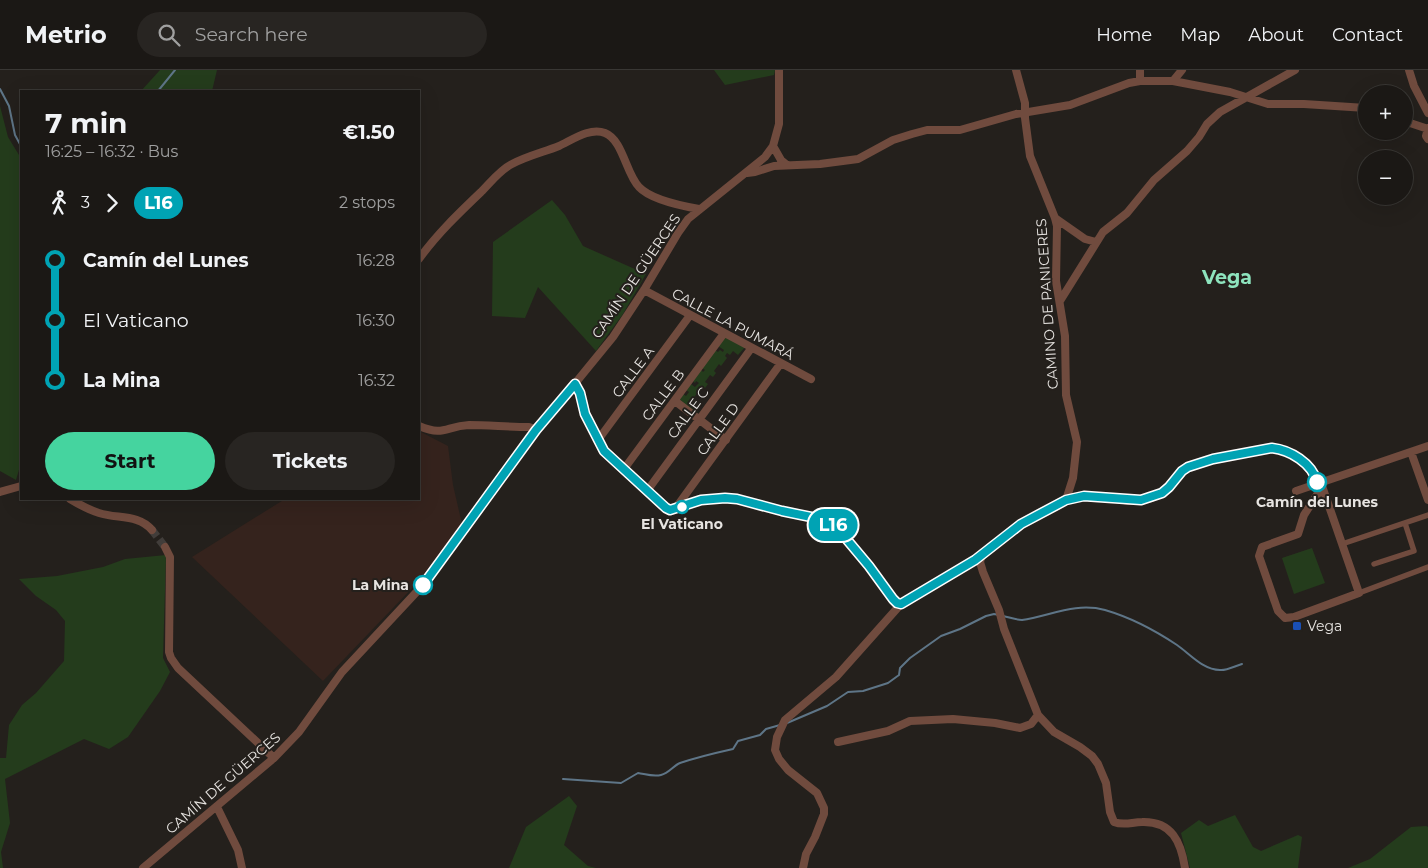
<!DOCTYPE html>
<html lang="en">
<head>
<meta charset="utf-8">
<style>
	body { margin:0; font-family:Montserrat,sans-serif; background:#282522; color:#f1f3f6; height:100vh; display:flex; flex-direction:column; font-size:19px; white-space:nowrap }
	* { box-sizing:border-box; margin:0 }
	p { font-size:16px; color:#a0a0a0 }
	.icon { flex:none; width:28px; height:28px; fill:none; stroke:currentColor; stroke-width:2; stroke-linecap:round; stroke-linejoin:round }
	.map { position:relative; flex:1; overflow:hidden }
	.panel { position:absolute; left:20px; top:20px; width:400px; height:410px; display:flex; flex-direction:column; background:#1b1815; border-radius:0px; box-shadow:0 5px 20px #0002,0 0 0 1px #393734 }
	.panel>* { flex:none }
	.badge { padding:0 10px; border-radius:16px; font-size:18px; line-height:32px }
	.controls { position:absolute; left:1358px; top:15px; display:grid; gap:10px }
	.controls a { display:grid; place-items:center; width:55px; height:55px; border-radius:50%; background:#1b1815; box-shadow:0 5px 20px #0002,0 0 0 1px #393734; font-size:25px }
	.map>.badge { position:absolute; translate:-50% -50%; box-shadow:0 0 0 2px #fff }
	.legs { display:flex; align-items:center; gap:8px; height:55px; padding:0 25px; font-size:16px }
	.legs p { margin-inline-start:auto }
	.overview { display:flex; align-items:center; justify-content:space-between; height:85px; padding:0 25px }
	h1 { font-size:28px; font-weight:700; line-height:38px }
	.primary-button { display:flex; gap:10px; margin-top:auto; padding:10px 25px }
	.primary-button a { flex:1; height:58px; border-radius:30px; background:#45d49f; color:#111; font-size:20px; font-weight:700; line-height:58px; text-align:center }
	.primary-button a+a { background:#282522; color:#f1f3f6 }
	ul { padding:0 25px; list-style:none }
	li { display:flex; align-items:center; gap:18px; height:60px; font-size:19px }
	li i { display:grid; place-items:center; width:8px; height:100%; margin:0 6px; background:currentColor }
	li i::after { content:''; width:12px; height:12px; margin:-6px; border:4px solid; border-radius:50%; background:#1b1815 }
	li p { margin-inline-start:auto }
	li:first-child i { background:linear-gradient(#0000 50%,currentColor 0) }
	li:last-child i { background:linear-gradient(currentColor 50%,#0000 0) }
	header { display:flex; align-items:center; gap:30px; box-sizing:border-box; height:70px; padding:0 25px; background:#1b1815; border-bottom:1px solid #393734 }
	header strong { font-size:24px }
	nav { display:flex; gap:28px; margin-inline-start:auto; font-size:18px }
	.search { width:350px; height:45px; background:#282522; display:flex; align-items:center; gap:12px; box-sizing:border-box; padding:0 18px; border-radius:28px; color:#a0a0a0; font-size:19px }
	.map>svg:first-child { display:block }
	.industrial { fill:#35231d }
	.green { fill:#243c1c }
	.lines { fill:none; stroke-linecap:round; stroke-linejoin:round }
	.stream { stroke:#5e7587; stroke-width:2 }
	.minor-tunnel { stroke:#413d3a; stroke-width:8; stroke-dasharray:8 4; stroke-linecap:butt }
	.pedestrian { stroke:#704b3e; stroke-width:5.5 }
	.minor { stroke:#704b3e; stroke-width:8 }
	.line-1-casing { stroke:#fff; stroke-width:11 }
	.line-1 { stroke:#00a3b4; stroke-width:8 }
	.stop-1-dot { fill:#fff; stroke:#00a3b4; stroke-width:2.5 }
	.transit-dot { fill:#1a4fb4; stroke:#24201c; stroke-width:2 }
	.labels { text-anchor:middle; stroke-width:4; stroke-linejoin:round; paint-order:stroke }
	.street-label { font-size:14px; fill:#e7e4e1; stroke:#24201c }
	.stop-label { font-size:14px; font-weight:bold; fill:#e7e4e1; stroke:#24201c }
	.poi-label { font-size:14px; fill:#e7e4e1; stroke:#24201c; text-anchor:start }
	.district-label { font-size:19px; font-weight:bold; fill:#8ee4be; stroke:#24201c }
</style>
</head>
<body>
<header>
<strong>Metrio</strong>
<div class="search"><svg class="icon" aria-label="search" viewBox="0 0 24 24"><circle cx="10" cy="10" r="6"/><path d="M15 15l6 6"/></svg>Search here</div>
<nav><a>Home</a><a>Map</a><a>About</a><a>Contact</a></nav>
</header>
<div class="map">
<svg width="1428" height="798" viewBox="0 0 1428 798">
	<rect width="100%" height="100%" fill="#24201c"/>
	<path class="industrial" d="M419,361l29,15 5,39 9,39 -46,60 -93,97 -131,-124 93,-58h134z"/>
	<path class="green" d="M160,0h57l-5,21h-71z
		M714,0h61l-1,5 -49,10z
		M0,36l8,31 11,18 2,-1v309l-5,17 -16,-9z
		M552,130l13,15 18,31 63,28 -23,40 -27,37 -58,-64 -13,31 -33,-2 1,-74z
		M727,266l19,10 -8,9 -5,-4 -3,4 -3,-2 -2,3 2,2 -6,8 -2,-2 -5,7 2,2 -3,4 -3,-2 -5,7 3,2 -3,4 -3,-2 -10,14 2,2 -2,4 6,5 -1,2 -18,-14 4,-5 3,2 3,-4 -3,-2 5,-6 4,3 4,-4 -3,-2 -1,2 -2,-2 8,-11 2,2 2,-2 -3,-2 13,-18 3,2 2,-2 3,2 1,-2 -6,-4z
		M1312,478l13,35 -31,11 -12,-36z
		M166,485l-3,103 7,14 -10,19 -32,46 -19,12 -25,-10 -79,40 5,44 -9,29 2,16h-3v-110h6l3,-33 13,-20 14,-12 28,-32 1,-40 -9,-11 -20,-14 -17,-17 38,-3 46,-9 22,-8z
		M569,726l8,10 -13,39 24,21 8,2h-87l17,-41z
		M1235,745l18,32 8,4 37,-16 4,2 -4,31h-108l-9,-35 18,-13 9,6z
		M1426,756l2,1v41h-80l22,-9 41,-32z"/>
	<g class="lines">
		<path class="stream" d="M0,19l9,17 6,29 6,11
			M158,21l17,-21
			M1003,546c6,1 13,4 19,4 28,-4 53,-18 83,-10 24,7 51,21 72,35 13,9 26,25 43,25 6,1 15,-4 22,-6
			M787,653l40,-17 21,-14 15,-1 25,-8 11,-8 1,-7 10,-10 31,-22 19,-7 26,-13 8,-2 5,1
			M563,709l58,4 17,-10c7,1 15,4 23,2 8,-2 12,-9 19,-12 18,-6 35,-10 53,-14l5,-8 22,-6 6,-6 14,-4"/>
		<path class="minor-tunnel" d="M152,460l13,17"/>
		<path class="pedestrian" d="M1342,474l86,-29
			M1374,494l40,-13 -9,-28
			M1359,523l69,-26"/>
		<path class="minor" d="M1016,0l9,33v15l5,38 25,62 2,8 -1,55 9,55 1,59 11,47 -4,36 -7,22
			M1140,0v11
			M1409,0l5,16 14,27
			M1173,11l9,-11
			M1404,51l24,8
			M1428,58l-2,8 2,3
			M773,76l8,14 6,5
			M747,103l8,-1 19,-6 46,-2 38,-5 35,-19 19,-6 15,-4h33l56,-16 54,-9 59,-22 11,-2h33l57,11 38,12h36l62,4
			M1055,148l30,21 11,3
			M419,189c18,-25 40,-46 62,-67 10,-10 19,-22 31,-28 15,-8 32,-12 47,-18 13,-6 31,-19 46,-13 18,7 21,41 34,54 12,13 43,19 60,22
			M644,220l167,89
			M1060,231l43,-69 24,-19 27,-33 33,-29 12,-14 8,-13 13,-12 75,-42
			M575,314l5,9 5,21 19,37 62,57 4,2 31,-10 24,-2 12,1 45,12 39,8 17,10 31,37 24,33 4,4 4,1
			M675,331l51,39
			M419,356c26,11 26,0 50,-1 19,0 40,2 60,2l8,3
			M598,370l90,-122
			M1411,382l17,48
			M624,399l98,-133
			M1321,413l38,110 -65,24 -9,1 -7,-7 -19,-55 3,-9 36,-13 6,-19 18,-28
			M647,421l103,-141
			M1296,421l132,-45
			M0,422l21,-6
			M70,429c10,6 19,11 29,14 19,6 39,1 53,17
			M675,439l106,-146
			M165,477l5,10 -1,95 2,6 7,10 96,90
			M982,484l-2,8 3,10 16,38 5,19 34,86 16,17 26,15 12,9 6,8 8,19 4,29 4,10c10,4 18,0 28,0 30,-1 39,20 43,46
			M838,672l50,-11 22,-10 43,-2 42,4 25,5 11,-4 7,-9
			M217,737l21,43 4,18
			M143,798l131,-110 25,-26 43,-60 82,-88 113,-154 76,-93 31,-47 34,-57 10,-14 77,-62 8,-11 6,-22v-54
			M803,798l3,-14 9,-17 9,-23v-6l-7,-15 -29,-23 -9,-11 -4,-9 2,-13 8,-17 51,-43 65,-73 74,-44 46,-36 45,-24 18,-4h19l26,5 12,-1 11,-2 17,-11 13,-16 6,-4 25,-8 59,-11c20,2 40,16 46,36"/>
	</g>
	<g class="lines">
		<defs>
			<path id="line-1" d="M423,515l113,-155 39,-46 5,9 5,21 19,37 62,57 4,2 31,-10 24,-2 12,1 45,12 39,8 17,10 31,37 24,33 4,4 4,1 74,-44 46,-36 45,-24 18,-4 57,4 21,-7 7,-6 13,-16 6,-4 25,-8 59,-11c18,2 40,15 45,34"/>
		</defs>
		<use href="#line-1" class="line-1-casing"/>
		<use href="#line-1" class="line-1"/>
	</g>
	<g class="stop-1-dot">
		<circle cx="1317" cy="412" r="9"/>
		<circle cx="682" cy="437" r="6"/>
		<circle cx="423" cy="515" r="9"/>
	</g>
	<rect class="transit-dot" x="1292" y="551" width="10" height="10" rx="2.5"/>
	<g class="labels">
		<g class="street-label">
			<text transform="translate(636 206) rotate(-56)" y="5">CAMÍN DE GÜERCES</text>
			<text transform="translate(1047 234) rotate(-94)" y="5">CAMINO DE PANICERES</text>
			<text transform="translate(733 254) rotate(28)" y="5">CALLE LA PUMARÁ</text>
			<text transform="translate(633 302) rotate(-53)" y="5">CALLE A</text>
			<text transform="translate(663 325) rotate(-53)" y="5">CALLE B</text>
			<text transform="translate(688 343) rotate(-54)" y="5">CALLE C</text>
			<text transform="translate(718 359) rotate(-54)" y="5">CALLE D</text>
			<text transform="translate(223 713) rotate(-41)" y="5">CAMÍN DE GÜERCES</text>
		</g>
		<g class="stop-label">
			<text x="1317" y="437">Camín del Lunes</text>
			<text x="682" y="459">El Vaticano</text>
			<text x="409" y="520" text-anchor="end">La Mina</text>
		</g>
		<g class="poi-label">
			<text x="1307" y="561">Vega</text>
		</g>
		<g class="district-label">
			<text x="1227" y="214">Vega</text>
		</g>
	</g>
</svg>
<div class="controls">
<a>+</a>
<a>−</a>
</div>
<b class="badge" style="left:833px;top:455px;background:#00a3b4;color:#fff">L16</b>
<section class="panel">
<div class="overview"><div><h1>7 min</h1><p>16:25 – 16:32 · Bus</p></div><b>€1.50</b></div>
<div class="legs"><svg class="icon" aria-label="walk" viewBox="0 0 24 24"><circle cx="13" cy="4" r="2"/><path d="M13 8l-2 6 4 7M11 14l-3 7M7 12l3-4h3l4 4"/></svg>3<svg class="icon" aria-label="forward" viewBox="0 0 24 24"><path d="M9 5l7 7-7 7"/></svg><b class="badge" style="background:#00a3b4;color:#fff">L16</b><p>2 stops</p></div>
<ul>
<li><i style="color:#00a3b4"></i><b>Camín del Lunes</b><p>16:28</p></li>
<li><i style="color:#00a3b4"></i><span>El Vaticano</span><p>16:30</p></li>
<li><i style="color:#00a3b4"></i><b>La Mina</b><p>16:32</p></li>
</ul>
<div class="primary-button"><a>Start</a><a>Tickets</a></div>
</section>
</div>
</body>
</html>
